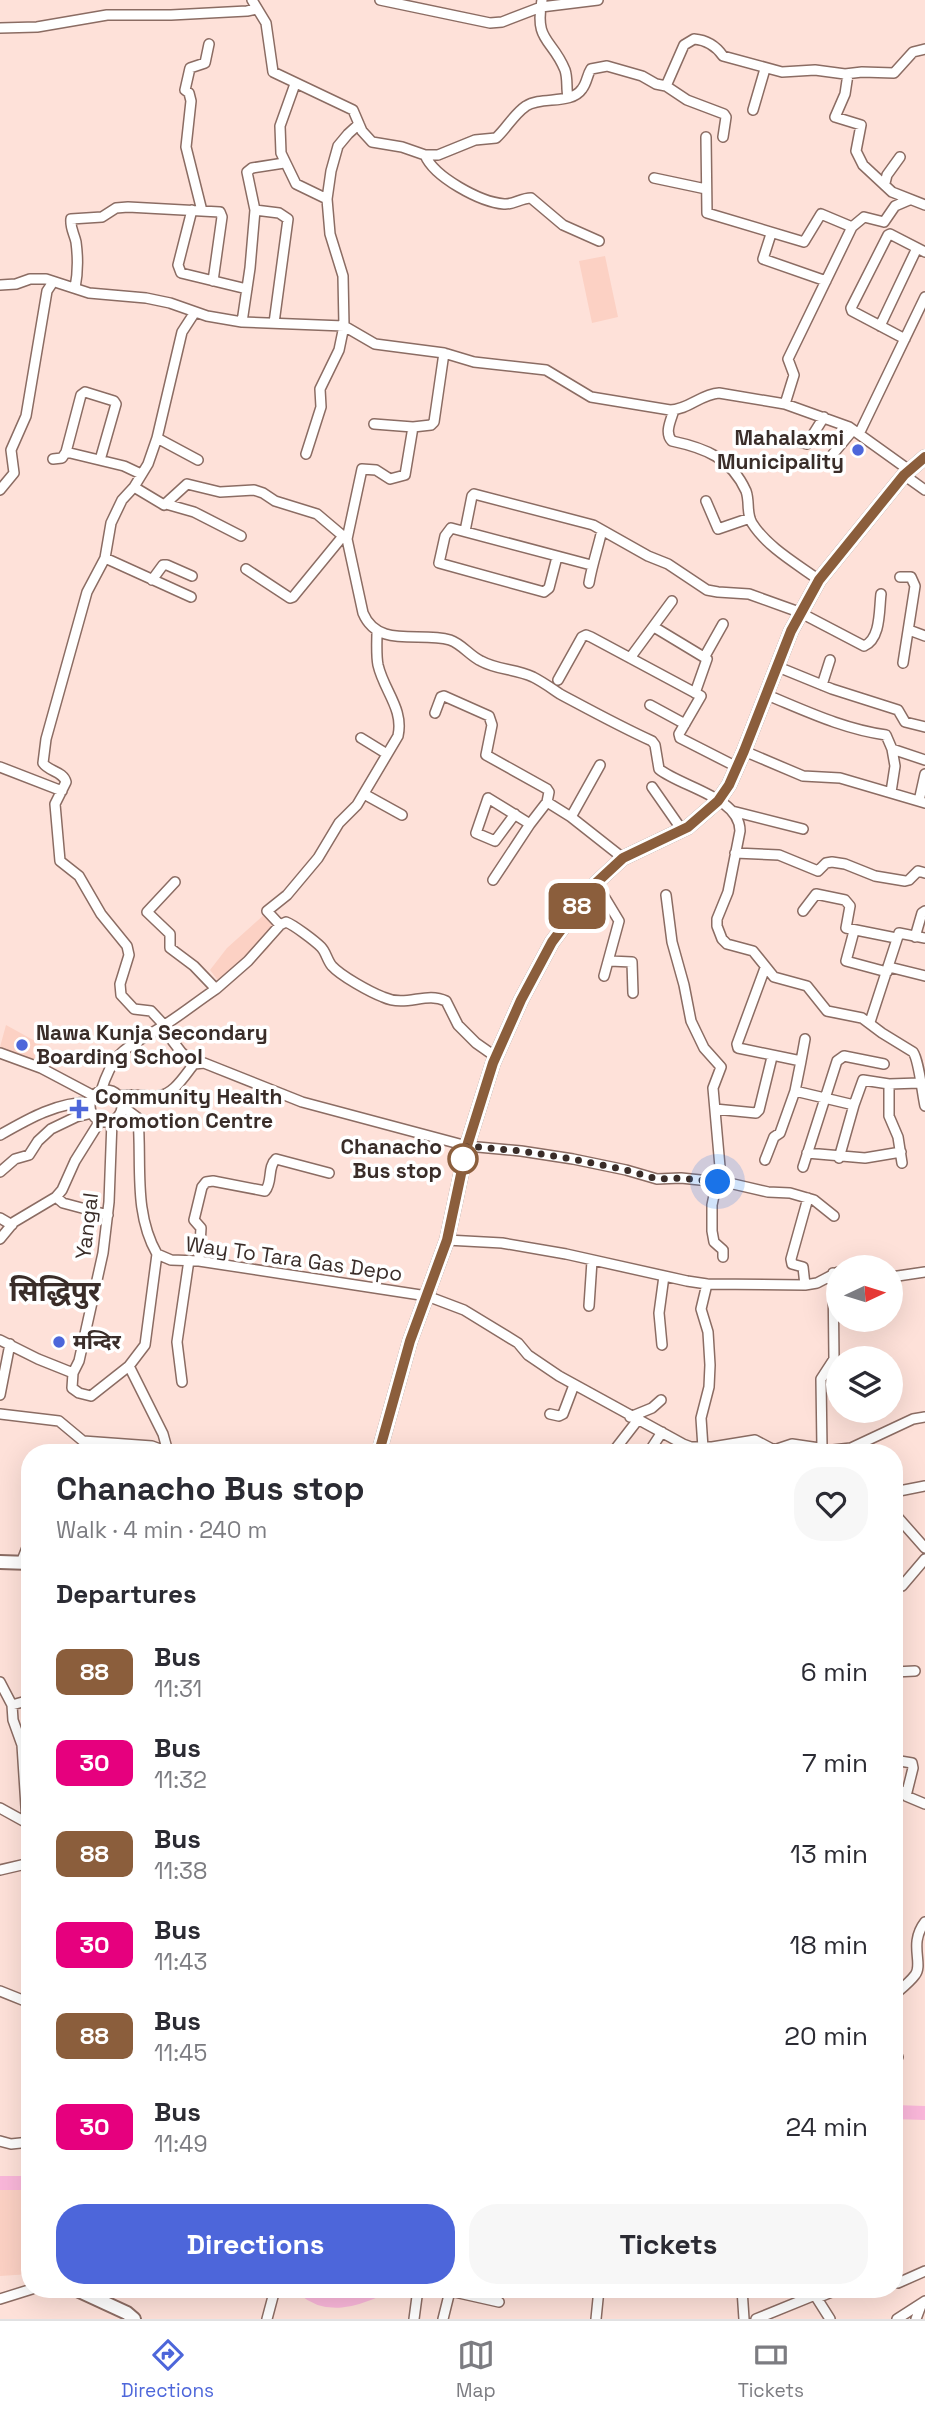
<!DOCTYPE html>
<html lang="en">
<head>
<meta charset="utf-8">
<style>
	body { margin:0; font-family:"Space Grotesk","Noto Sans Devanagari",sans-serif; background:#f7f7f7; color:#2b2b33; height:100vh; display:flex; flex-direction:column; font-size:26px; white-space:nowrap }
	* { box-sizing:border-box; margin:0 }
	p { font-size:23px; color:#7c7c81 }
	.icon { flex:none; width:38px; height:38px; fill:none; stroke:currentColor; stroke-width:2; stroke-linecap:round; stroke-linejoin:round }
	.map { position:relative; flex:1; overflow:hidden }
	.sheet { position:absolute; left:21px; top:1444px; width:882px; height:854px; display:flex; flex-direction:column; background:#fff; border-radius:28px; box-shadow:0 7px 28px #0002 }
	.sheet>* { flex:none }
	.badge { padding:0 14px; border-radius:10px; font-size:24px; line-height:46px }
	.needle { width:46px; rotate:86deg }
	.buttons { position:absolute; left:826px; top:1255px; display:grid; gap:14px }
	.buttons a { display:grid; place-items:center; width:77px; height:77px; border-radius:50%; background:#fff; box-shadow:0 7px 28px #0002; font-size:35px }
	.you { position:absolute; width:35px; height:35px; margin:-18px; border:5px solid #fff; border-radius:50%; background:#1a73e8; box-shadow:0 0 0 10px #1a73e833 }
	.map>.badge { position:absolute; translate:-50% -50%; box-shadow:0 0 0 4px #fff }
	h2 { padding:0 35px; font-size:26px; line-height:63px }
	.round { display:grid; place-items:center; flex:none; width:74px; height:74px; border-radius:28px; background:#f7f7f7 }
	.overview { display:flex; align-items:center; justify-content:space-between; height:119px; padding:0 35px }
	h1 { font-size:33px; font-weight:600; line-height:52px }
	.cta { display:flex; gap:14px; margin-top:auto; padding:14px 35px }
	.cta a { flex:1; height:80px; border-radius:28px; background:#4d66da; color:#fff; font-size:28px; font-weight:600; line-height:80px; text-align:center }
	.cta a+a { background:#f7f7f7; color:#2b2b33 }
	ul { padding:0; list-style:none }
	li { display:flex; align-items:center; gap:21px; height:91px; padding:0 35px }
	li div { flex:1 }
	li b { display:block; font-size:26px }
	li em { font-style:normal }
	li .badge { min-width:77px; font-weight:700; text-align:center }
	.tab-bar { display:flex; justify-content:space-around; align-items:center; height:98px; border-top:2px solid #e1e1e2; background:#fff; font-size:19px; color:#7c7c81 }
	.tab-bar a { display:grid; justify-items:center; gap:4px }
	.tab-bar .current { color:#4d66da }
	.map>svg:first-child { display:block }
	.built { fill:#fcd1c4 }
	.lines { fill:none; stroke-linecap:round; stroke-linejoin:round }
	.river { stroke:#fab7da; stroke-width:14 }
	.street-casing { stroke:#8b6c63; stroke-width:12 }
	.secondary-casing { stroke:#8b6c63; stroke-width:16 }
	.street { stroke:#fff; stroke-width:9 }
	.secondary { stroke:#fff; stroke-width:12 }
	.line-casing { stroke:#fff; stroke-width:16 }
	.line { stroke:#8b5e3c; stroke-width:10 }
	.walk { stroke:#3a2d29; stroke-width:7; stroke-dasharray:0 12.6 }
	.poi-dot { fill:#4d66da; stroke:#fff; stroke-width:2.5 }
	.stop-dot { fill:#fff; stroke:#8b5e3c; stroke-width:3.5 }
	.labels { text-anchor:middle; stroke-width:7; stroke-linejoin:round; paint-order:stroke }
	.poi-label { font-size:21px; font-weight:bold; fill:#3a2d29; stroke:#fff; text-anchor:start }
	.stop-label { font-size:21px; font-weight:bold; fill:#3a2d29; stroke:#fff; text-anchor:end }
	.street-label { font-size:21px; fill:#3a2d29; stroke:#fff }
	.district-label { font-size:28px; font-weight:bold; fill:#3a2d29; stroke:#fff }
</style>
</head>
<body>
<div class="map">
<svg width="925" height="2319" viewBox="0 0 925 2319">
	<rect width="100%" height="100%" fill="#fee1d9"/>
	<path class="built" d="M605,256l13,61 -26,6 -13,-62z
		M265,914l16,15 -13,20 -45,38 -13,-17 17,-22z
		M6,1025l40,22 -7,19 -30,-12 -9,-7z
		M30,2188v86l-30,2v-87z"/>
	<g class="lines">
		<path class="river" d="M894,2112l31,1
			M0,2183h30
			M304,2289c24,20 50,11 75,0"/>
		<defs>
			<path id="street" d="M252,0l14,23 7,49 80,38 9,21 10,11 30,5 23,8h13l37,-15 21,-2c11,-10 17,-23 30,-32 16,-10 45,-1 56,-17 5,-6 5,-14 9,-20l16,-3 35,10 14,8 10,2 21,14 37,14 2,3 -3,20
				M380,0l110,23 12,-1 39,-15 57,-7
				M542,0c-8,42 10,38 23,70 3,9 1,18 3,27
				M0,28l37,-1 70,-12h64l76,-4 10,-2
				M848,74l-3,20 -10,23 26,8 -5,26 7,14 29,27 33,13
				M295,84l-15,42 1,27 15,31 31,15
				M666,86l18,-41 10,-6c13,1 22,7 29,17l59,16 33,-2 30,4 17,-2 32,1 19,-21 12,-3
				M753,110l12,-41
				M706,137l1,76 97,29 17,-28 31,13
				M425,155c9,22 55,47 79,49 9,1 17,-6 27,-6l32,27 36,16
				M654,178l52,11
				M885,183l2,-8 13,-18
				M192,210l-14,55 3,8 66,16
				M255,210l24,3 9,6 -14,104
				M202,211l-16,-64 5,-46 -2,-8 -4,-3 5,-22 15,-5 4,-19
				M771,234l-8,25 63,22
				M0,285l16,-1 14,-5h16l43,14 57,5 24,5 37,13 35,6 102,4 31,18 69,9 30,9 72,8 45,27 79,13c18,0 31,-16 49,-17l66,11 64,23 60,43
				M75,288c3,-15 3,-31 1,-46 -2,-9 -6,-14 -5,-23l31,-2 14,-9 12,-1 92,5 2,5 -9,64
				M242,322l8,-54 5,-58 -8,-38 5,-4 32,-5
				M880,326l37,-78
				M905,339l-53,-28 -1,-3 37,-73 2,-1 35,18
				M785,404l9,-29 -6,-16 64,-132 12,-10 20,5 11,-16 14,-6
				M674,410c-3,10 -10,23 -2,31 33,7 59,17 74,50 4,11 0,22 6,32 15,24 45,41 67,57
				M374,424l39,3
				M859,434l66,-137
				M157,438l41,22
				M790,440l17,4 17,-27
				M66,452l58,14 17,8
				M306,454l15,-47 -1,-18 19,-39 5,-24 -1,-50 -13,-42 -3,-35 4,-28 7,-25 10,-12 11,-10
				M833,454l20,-24
				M53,459l9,-1 4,-6 15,-57 4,-3 29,9 2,3 -16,56
				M904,475l21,15
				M134,487l30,18 23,-21 33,8 34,-2 9,3 12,8 42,13 26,22
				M0,490l14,-17 -3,-23 15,-34 21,-125 6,-9
				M706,501l12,28 32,-11
				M166,504l28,8 47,24
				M465,531l7,-35 2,-2 119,31 55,31 20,8 39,26 11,2 31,2 50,18 65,34c17,-7 15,-36 17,-52
				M347,539l16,74c15,36 57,18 87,27 12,4 20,16 31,21 16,9 35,8 52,16 10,5 18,11 27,17 30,16 61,33 92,47l3,4 4,24c22,18 81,28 81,62l-12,61 -11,27v7l5,13 5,5 26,7 21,26 33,9 20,25 35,7 20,15 31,19c6,8 9,41 12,54
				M557,557l-8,31 -5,4 -105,-29 6,-27 6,-8 140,37
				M105,558l86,39
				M246,569l44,29 3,-1 50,-61 4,3 15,-70 14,1 14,9 15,-4 8,-48 18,-2 3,-3 10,-69
				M900,577h11l4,9 -12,77
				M152,580l11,-15h4l25,11
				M589,583c3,-18 9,-35 13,-53
				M654,627l53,32 -12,34
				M909,630l16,6
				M377,631c0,11 -1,24 1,34 6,26 26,44 20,71l-41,69 -18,18 -21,35 -31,37 -20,16 13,14 6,-3c8,3 29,19 35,25 5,5 6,13 11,19 9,10 38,26 51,31 24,11 42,-6 63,4l12,24 18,18 20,14
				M705,656l18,-32
				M630,658l42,-57
				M778,667l54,22 66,21 7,12 20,5
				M558,680l24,-43 4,-2 5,2 110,59 -22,38 1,4 57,29
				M822,685l8,-25
				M767,695c39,16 76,34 119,40l6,14 33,11
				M650,705l35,19
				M435,713l6,-16 3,-1 45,20 3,9 -6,30 61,34 2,3 -2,10
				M361,738l26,16
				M744,751l59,25 37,2 85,25
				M0,767l62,24
				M652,787l30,43
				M891,792l4,-26 -3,-17
				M364,794l38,21
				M919,801l6,-27
				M732,811l71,18
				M515,814l-20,27 -19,-8 12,-35 42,26 17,-22 24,15 52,41
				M571,817l29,-52
				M735,853l44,2 39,16 8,-8 6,-1 13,2 30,12 30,5 4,-1 9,-9 7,2
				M493,880l37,-56
				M596,883l23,38 -15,55
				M666,895l6,47 12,43 7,36 13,27 17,19 -8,21 7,79 -8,38v26l2,11 9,8v7
				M803,911l13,-17 29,6 5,6 -4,22 50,10
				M854,931l-8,30 41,11
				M915,937l7,-24 3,-2
				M610,961l22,1 1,31
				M889,967l36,9
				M765,968l-28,76 1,4 63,13 -6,30 59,14 9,-25 26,4 30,-1
				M216,989l32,-28 32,-36
				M870,1022l29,-89 26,5
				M164,1025l-13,-14 -17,-2 -13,-14 -1,-11 9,-29 -2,-9 -26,-32 -22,-38 -19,-15 -5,-57 11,-22c-3,-11 -17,-10 -23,-19l3,-24 41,-147 18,-34 6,-35 11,-23 12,-13 14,-23 9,-26 25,-106 13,-20
				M162,1027l19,25 13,12
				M0,1053l41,15 53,28
				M801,1061l4,-22
				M889,1084v32l9,21 4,26
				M90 1106a16 16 0 1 1 32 0a16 16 0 1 1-32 0Z
				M101,1091c14,-44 26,-42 62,-65 18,-11 35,-25 53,-37l-22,-23 -24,-18v-14l-23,-22 28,-30
				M119,1096c15,-3 24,1 38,0 16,0 28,-21 37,-32l10,-1 98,39 165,44 54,5 52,8 53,11 31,9 24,-1 48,5 39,9 22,1 24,7 20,16
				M122,1106l16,12c4,46 -5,94 19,136l-12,91 -16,21
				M715,1109l41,4 3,-3 13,-53
				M112,1121l-3,81 -6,51 -24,108 -6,12 -1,15 7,5 12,3 38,-30 34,68 5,18
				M0,1135c28,-16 57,-33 91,-33
				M807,1153l58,5 36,-6
				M839,1158l15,-53
				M765,1160l9,-23 6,-4 15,-42
				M803,1167l34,-106 7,-5 40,8
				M0,1172l15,-13 14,-4 9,-14 13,-12 25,-12 16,-4
				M56,1197l7,6 45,12
				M0,1218l12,7
				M0,1239l14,-17 42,-25 6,-7 13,-29 25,-40
				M447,1240l55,3 64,11 121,27 20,3 98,1 12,-2 21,-11
				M157,1254l14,6 28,1 228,35 37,14 54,33 10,12 31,21 124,68 8,3h21l43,-7 19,10 18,-6 41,6 18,-2 62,-29 12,-2
				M199,1261l2,-33 -7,-8 8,-33 4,-5 7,-1 52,10c8,-9 2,-24 11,-32l53,14
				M891,1277l34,-5
				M805,1285l-2,-18 -11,-3 -1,-5 17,-61
				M589,1306l3,-45
				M0,1340l38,19 35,14
				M662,1345l-3,-32 5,-37
				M182,1382l-5,-40 12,-82
				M0,1395l10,-51
				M0,1414l59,7 24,20 69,5 16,6
				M550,1414l9,2 4,-2 11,-29
				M630,1417l22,-9 9,-8
				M822,1448l-1,-69 13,-20 -1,-86
				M613,1452l24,-31
				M649,1452l13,-20
				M700,1452l3,-4 -2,-30 8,-31 1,-22 -2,-33 -7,-23 6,-25
				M894,1492l31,-6
				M894,1513l31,35
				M21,1563l9,-23
				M902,1586l23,-27
				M894,1672l21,-1
				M0,1682l12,23 1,15 9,25 5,77
				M12,1705l18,-5
				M894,1760l18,3 1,5 -7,28 19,8
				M894,1791l12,1
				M0,1808l29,16
				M0,1870l30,-7
				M0,1991l30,12
				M894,1995c7,-6 16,-13 21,-20 9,-11 -7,-31 10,-53
				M894,2054l4,3
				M0,2141l11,3 19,-2
				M898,2283l27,-12
				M742,2289l2,30
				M811,2289l19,30
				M817,2298l22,-9
				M0,2299l32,-10
				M267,2319l8,-30
				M414,2319l4,-30
				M443,2319l7,-28 49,11
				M596,2319l3,-30
				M756,2319l59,-24
				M897,2319l28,-18
				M916,2319l6,-16"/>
			<path id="secondary" d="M379,1452l31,-111 37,-101 20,-94 26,-83 28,-63 31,-58 44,-59 27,-25 65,-31 30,-26 11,-16 15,-34 47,-120 28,-51 85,-105 21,-18
				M0,1562l30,1
				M75,2289l52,24 7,6"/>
		</defs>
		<use href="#street" class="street-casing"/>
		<use href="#secondary" class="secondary-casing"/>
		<use href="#street" class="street"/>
		<use href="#secondary" class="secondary"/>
	</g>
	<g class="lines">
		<defs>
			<path id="line" d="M379,1452l31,-111 37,-101 20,-94 26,-83 28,-63 31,-58 44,-59 27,-25 65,-31 30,-26 11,-16 15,-34 47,-120 28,-51 85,-105 21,-18"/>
		</defs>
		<use href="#line" class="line-casing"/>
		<use href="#line" class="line"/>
		<path class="walk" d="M463,1159l4,-13 54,5 52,8 53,11 31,9 24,-1 37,4"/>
	</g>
	<g class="poi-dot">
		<circle cx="858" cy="450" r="7"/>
		<circle cx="22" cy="1045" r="7"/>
		<path d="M75.5 1098.5h7v7h7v7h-7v7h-7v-7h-7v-7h7z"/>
		<circle cx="59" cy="1342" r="7"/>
	</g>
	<circle class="stop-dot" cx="463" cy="1159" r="14"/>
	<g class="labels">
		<g class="poi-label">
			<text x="844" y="445" text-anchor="end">Mahalaxmi<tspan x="844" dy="24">Municipality</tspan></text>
			<text x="36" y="1040">Nawa Kunja Secondary<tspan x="36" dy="24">Boarding School</tspan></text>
			<text x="95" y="1104">Community Health<tspan x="95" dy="24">Promotion Centre</tspan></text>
			<text x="73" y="1349">मन्दिर</text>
		</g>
		<g class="stop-label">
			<text x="442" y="1154">Chanacho<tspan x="442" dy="24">Bus stop</tspan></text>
		</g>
		<g class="street-label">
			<text transform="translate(87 1226) rotate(-83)" y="7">Yangal</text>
			<text transform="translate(294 1259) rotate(8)" y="7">Way To Tara Gas Depo</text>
		</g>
		<g class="district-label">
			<text x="55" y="1301">सिद्धिपुर</text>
		</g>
	</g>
</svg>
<div class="buttons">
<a><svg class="needle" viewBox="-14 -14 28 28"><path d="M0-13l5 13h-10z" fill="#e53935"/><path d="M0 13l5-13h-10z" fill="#7c7c81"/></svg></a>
<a><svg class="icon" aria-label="layers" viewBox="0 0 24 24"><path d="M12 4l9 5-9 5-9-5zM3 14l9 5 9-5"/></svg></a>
</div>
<div class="you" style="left:718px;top:1182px"></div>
<b class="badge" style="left:577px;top:906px;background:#8b5e3c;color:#fff">88</b>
<section class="sheet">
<div class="overview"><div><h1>Chanacho Bus stop</h1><p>Walk · 4 min · 240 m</p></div><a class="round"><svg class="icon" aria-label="heart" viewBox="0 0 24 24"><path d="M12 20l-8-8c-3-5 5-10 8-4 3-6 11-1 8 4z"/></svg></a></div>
<h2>Departures</h2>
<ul>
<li><span class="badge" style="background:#8b5e3c;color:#fff">88</span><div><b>Bus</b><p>11:31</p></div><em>6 min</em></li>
<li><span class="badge" style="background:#e6007e;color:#fff">30</span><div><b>Bus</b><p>11:32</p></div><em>7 min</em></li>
<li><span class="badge" style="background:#8b5e3c;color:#fff">88</span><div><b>Bus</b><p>11:38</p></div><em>13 min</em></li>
<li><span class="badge" style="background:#e6007e;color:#fff">30</span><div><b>Bus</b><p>11:43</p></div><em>18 min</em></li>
<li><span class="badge" style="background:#8b5e3c;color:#fff">88</span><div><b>Bus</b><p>11:45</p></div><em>20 min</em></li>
<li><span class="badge" style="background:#e6007e;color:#fff">30</span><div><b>Bus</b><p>11:49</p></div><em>24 min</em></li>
</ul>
<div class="cta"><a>Directions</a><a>Tickets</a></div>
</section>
</div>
<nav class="tab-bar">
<a class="current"><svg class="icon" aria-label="directions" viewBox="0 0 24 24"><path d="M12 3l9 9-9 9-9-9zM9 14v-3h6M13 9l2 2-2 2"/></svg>Directions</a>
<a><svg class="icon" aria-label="map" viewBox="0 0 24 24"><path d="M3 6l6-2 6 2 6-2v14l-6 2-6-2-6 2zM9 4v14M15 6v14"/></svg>Map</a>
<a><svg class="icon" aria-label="tickets" viewBox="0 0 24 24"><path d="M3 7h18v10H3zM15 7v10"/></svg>Tickets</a>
</nav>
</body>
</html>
